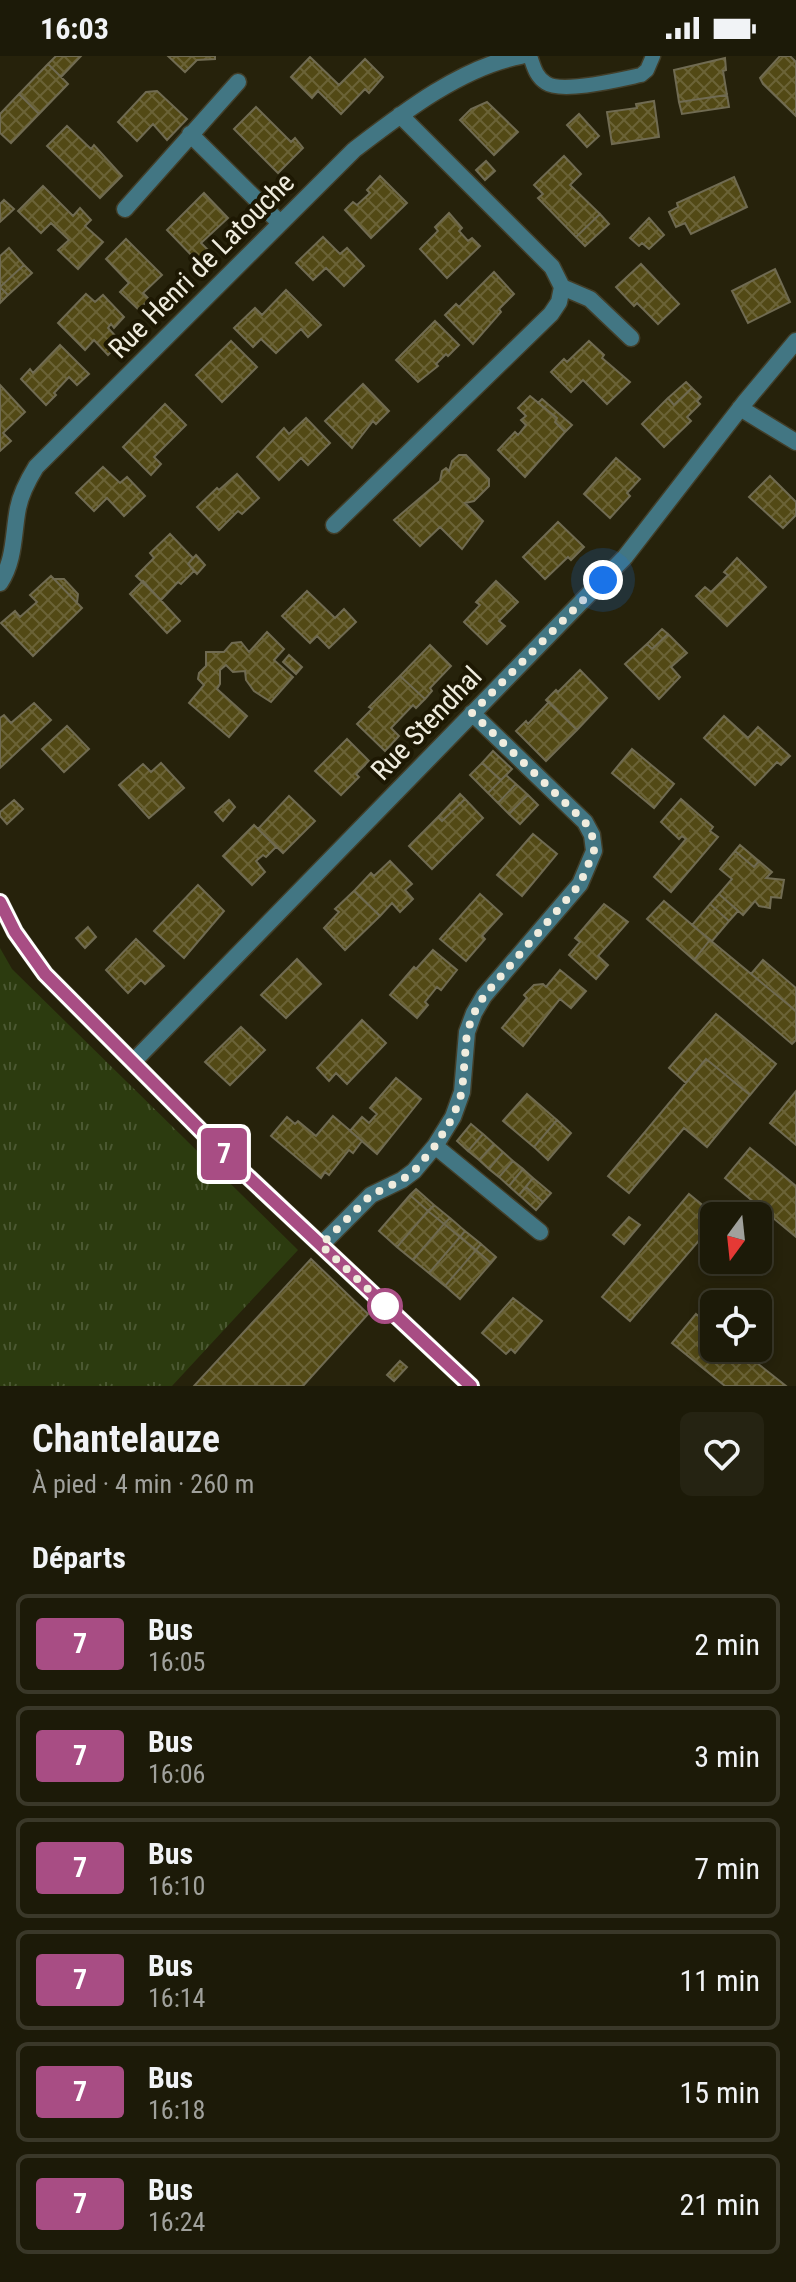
<!DOCTYPE html>
<html lang="fr">
<head>
<meta charset="utf-8">
<style>
	body { margin:0; font-family:"Roboto Condensed",sans-serif; background:#252312; color:#f1f3f6; height:100vh; display:flex; flex-direction:column; font-size:30px; white-space:nowrap }
	* { box-sizing:border-box; margin:0 }
	p { font-size:26px; color:#a0a19c }
	.icon { flex:none; width:44px; height:44px; fill:none; stroke:currentColor; stroke-width:2; stroke-linecap:round; stroke-linejoin:round }
	.map { position:relative; height:1330px; overflow:hidden }
	.drawer { display:flex; flex-direction:column; background:#1c1a08; flex:1 }
	.drawer>* { flex:none }
	.badge { padding:0 16px; border-radius:6px; font-size:28px; line-height:52px }
	.needle { width:52px; rotate:195deg }
	.buttons { position:absolute; left:700px; top:1146px; display:grid; gap:16px }
	.buttons a { display:grid; place-items:center; width:72px; height:72px; border-radius:12px; background:#1c1a08; box-shadow:0 4px 12px #0003,0 0 0 2px #3a3829; font-size:40px }
	.you { position:absolute; width:40px; height:40px; margin:-20px; border:6px solid #fff; border-radius:50%; background:#1a73e8; box-shadow:0 0 0 12px #1a73e833 }
	.map>.badge { position:absolute; translate:-50% -50%; box-shadow:0 0 0 4px #fff }
	h2 { padding:0 32px; font-size:30px; line-height:72px }
	.round { display:grid; place-items:center; flex:none; width:84px; height:84px; border-radius:12px; background:#252312 }
	.head { display:flex; align-items:center; justify-content:space-between; height:136px; padding:0 32px }
	h1 { font-size:38px; font-weight:700; line-height:60px }
	ul { padding:0; list-style:none }
	li { display:flex; align-items:center; gap:24px; height:100px; margin:0 16px 12px; padding:0 16px; border:4px solid #3a3829; border-radius:12px }
	li div { flex:1 }
	li b { display:block; font-size:30px }
	li em { font-style:normal }
	li .badge { min-width:88px; font-weight:700; text-align:center }
	.status { display:flex; justify-content:space-between; align-items:center; height:56px; padding:0 40px; background:#1c1a08; direction:ltr }
	.status svg { height:22px; fill:currentColor }
	.map>svg:first-child { display:block }
	.park { fill:url(#park-tufts) }
	.building { fill:url(#building-cross-hatch); stroke:#706b52; stroke-width:2 }
	.lines { fill:none; stroke-linecap:round; stroke-linejoin:round }
	.lane-casing { stroke:#423e29; stroke-width:17 }
	.street-casing { stroke:#423e29; stroke-width:19 }
	.lane { stroke:#427683; stroke-width:14 }
	.street { stroke:#427683; stroke-width:16 }
	.line-casing { stroke:#fff; stroke-width:18 }
	.line { stroke:#a84d84; stroke-width:12 }
	.walk { stroke:#efecde; stroke-width:8; stroke-dasharray:0 14.4 }
	.stop-dot { fill:#fff; stroke:#a84d84; stroke-width:4 }
	.labels { text-anchor:middle; stroke-width:8; stroke-linejoin:round; paint-order:stroke }
	.street-label { font-size:28px; fill:#efecde; stroke:#1d1803 }
</style>
</head>
<body>
<div class="status"><b>16:03</b><svg viewBox="0 0 49 12"><path d="M0 12V9h3v3zM5 12V6h3v6zM10 12V3h3v9zM15 12V0h3v12zM26 1h20v11H26zM47 4h2v5h-2z"/></svg></div>
<div class="map">
<svg width="796" height="1330" viewBox="0 0 796 1330">
	<defs>
		<pattern id="park-tufts" width="24" height="20" patternUnits="userSpaceOnUse" patternTransform="scale(2)"><rect width="24" height="20" fill="#2c3b0f"/><path d="M3 7l-1-3M5 7V3M7 7l1-3M15 17l-1-3M17 17v-4M19 17l1-3" fill="none" stroke="#4b5832"/></pattern>
		<pattern id="building-cross-hatch" width="8" height="8" patternUnits="userSpaceOnUse" patternTransform="scale(2)"><rect width="8" height="8" fill="#524915"/><path d="M0 0l8 8M0 8l8-8" fill="none" stroke="#6b6337"/></pattern>
	</defs>
	<rect width="100%" height="100%" fill="#26220b"/>
	<path class="park" d="M0,892l12,21 286,281 -126,136h-172z"/>
	<path class="building" d="M56,0h25l-20,21 -13,-13z
		M168,0h47v3l-18,1 -12,12z
		M780,0h10l6,6v54l-33,-32 -3,-6z
		M310,1l29,28 26,-26 18,18 -14,16 -4,-4 -24,25 -23,-23 -6,7 -21,-21z
		M725,2l1,12 -3,1 4,24 -48,7 -5,-32z
		M48,8l20,20 -29,30 -20,-20z
		M157,35l30,28 -20,21 -14,-16 -16,17 -19,-19 28,-30z
		M19,38l20,20 -28,29 -11,-10v-19z
		M727,39l2,12 -47,7 -3,-12z
		M654,45l5,36 -47,7 -5,-32 30,-4 -1,-4z
		M487,46l31,30 -24,23 -34,-35 11,-11z
		M256,51l35,35 4,-4 8,10 -25,25 -44,-44z
		M579,58l20,22 -12,11 -20,-22z
		M67,70l24,23 3,-4 28,31 -22,22 -53,-52z
		M564,100l17,18 -11,11 30,29 -24,23 -38,-39 5,-4 -9,-9z
		M486,105l9,10 -10,9 -9,-10z
		M380,120l27,27 -36,35 -26,-28 8,-8 4,3 13,-12 -3,-3z
		M734,121l13,30 -56,27 -6,-11 -9,4 -7,-15 9,-5 -1,-4z
		M43,130l30,30 7,-8 11,12 -6,6 18,16 -25,27 -20,-19 11,-10 -18,-17 -10,10 -23,-22z
		M204,137l24,25 -27,25 7,7 -11,11 -30,-31z
		M4,144l10,9 -14,13v-18z
		M449,157l13,15 -3,3 9,10 4,-3 8,8 -33,32 -27,-29 18,-18 -3,-4z
		M600,158l9,10 -24,22 -9,-9z
		M649,162l15,17 -15,14 -7,-6 -3,3 -9,-8z
		M323,181l17,17 7,-6 17,18 -20,20 -18,-18 -13,12 -17,-17z
		M126,183l36,36 -19,18 6,6 -10,11 -19,-18 9,-9 -23,-24z
		M9,192l15,17 -24,22 8,8 -8,8v-47z
		M641,208l38,40 -21,20 -21,-21 -3,3 -18,-19z
		M24,209l8,8 -24,22 -8,-8z
		M775,213l15,33 -42,21 -16,-32z
		M494,216l20,22 -15,15 2,3 -28,32 -28,-29 11,-11 3,3z
		M286,234l35,35 -13,12 -7,-8 -25,24 -15,-14 -8,8 -19,-19 21,-20 7,7z
		M86,238l9,8 8,-7 21,22 -10,11 -3,-4 -3,4 13,14 -13,13 -14,-15 -9,10 -27,-27z
		M435,265l24,24 -11,11 -2,-2 -10,10 2,2 -20,16 -22,-22z
		M231,285l26,26 -35,35 -26,-27z
		M589,285l15,14 -2,3 28,24 -23,22 -24,-24 -12,12 -20,-20 13,-13 3,3z
		M60,289l29,29 -12,11 -8,-8 -15,16 2,2 -10,10 -25,-26 9,-10 3,4z
		M686,326l6,6 -18,17 -6,-7z
		M363,328l26,27 -13,13 -3,-3 -21,27 -27,-27z
		M0,329l25,27 -22,21 8,8 -11,10z
		M692,332l9,9 -4,4 3,3 -13,13 4,4 -27,26 -22,-23 26,-26 6,7z
		M530,340l27,22 -2,4 10,10 -40,45 -27,-27 17,-18 3,3 8,-10 -5,-5 5,-4 -8,-8z
		M542,343l30,26 -7,7 -10,-10 2,-4 -19,-15z
		M165,348l21,21 -32,32 7,7 -10,11 -28,-28z
		M306,362l24,25 -22,22 -7,-7 -22,22 -22,-23 27,-29 5,6z
		M459,399h7l23,24v7l-15,15 -9,2 18,18 -21,28 -22,-22 -20,19 -26,-26 46,-39 2,-10 4,-3 3,3 3,-10z
		M616,402l24,21 -13,14 3,3 -20,22 -26,-24z
		M103,411l17,16 7,-6 18,19 -21,20 -17,-18 -13,13 -18,-18z
		M237,418l22,24 -17,16 -4,-3 -19,19 -22,-23 20,-19 2,2z
		M770,420l26,26v13l-13,13 -34,-31z
		M558,466l26,25 -13,13 -3,-3 -23,22 -22,-22z
		M170,478l23,24 -5,6 6,7 -13,13 -3,-2 -17,18 -25,-24 18,-18 -4,-5z
		M196,499l9,10 -8,9 -9,-10z
		M737,502l29,29 -39,39 -31,-30 9,-9 6,5 17,-17 -4,-3z
		M51,520l31,32 -49,48 -32,-33 14,-12 5,6 17,-15 -7,-7z
		M54,523h10l14,15 -1,9z
		M143,525l37,40 -13,12 -37,-39z
		M496,525l22,21 -19,19 6,5 -18,18 -23,-22 16,-17 -4,-3z
		M307,535l28,27 9,-9 12,13 -27,26 -12,-12 -7,7 -28,-27z
		M662,573l6,5 -16,15 -5,-5z
		M267,576l17,17 -10,11 19,17 -22,25 -17,-11 -8,-11 -1,-9 -12,1 -7,-7 -6,5v14l-3,5 30,27 -18,21 -40,-34 15,-18 -6,-6 1,-6 7,-7v-14h18l8,-9 9,-1 8,10z
		M668,578l19,19 -16,14 9,10 -21,22 -34,-35 22,-20 5,5z
		M430,589l21,21 -21,22 2,3 -7,8 -25,-23z
		M289,599l13,12 -6,7 -13,-12z
		M580,614l27,28 -30,32 -31,-30 10,-10 2,2z
		M400,620l25,23 -9,9 -3,-3 -22,23 8,8 -14,15 -28,-27 15,-15 -3,-2z
		M549,646l28,28 -31,31 -30,-30 10,-10 2,3z
		M34,647l17,17 -51,48v-50l4,-3 7,8z
		M724,660l24,22 10,-11 32,29 -9,9 -4,-3 -22,23 -51,-47z
		M67,670l22,23 -25,23 -22,-23z
		M347,683l22,22 -13,13 3,3 -18,18 -26,-24z
		M632,693l42,35 -20,24 -42,-35z
		M493,695l19,18 -11,11 -19,-17z
		M161,707l23,25 -35,30 -30,-33 24,-21 8,8z
		M482,707l19,17 -13,13 -18,-18z
		M506,719l10,9 -18,19 -10,-10z
		M516,728l12,11 -19,19 -11,-11z
		M460,738l5,5 -23,22 -4,-4z
		M528,739l10,10 -18,19 -11,-10z
		M289,740l26,25 -32,32 -25,-24z
		M465,743l18,19 -51,51 -23,-23 29,-29 4,4z
		M681,743l32,28 -3,4 8,6 -47,55 -17,-15 32,-38 -4,-3 -3,3 -18,-17z
		M14,744l9,9 -16,15 -7,-8v-4z
		M229,744l6,7 -12,14 -8,-9z
		M254,769l22,22 -10,10 -3,-2 -7,6 9,11 -13,13 -29,-29z
		M533,778l24,20 -35,42 -25,-21z
		M740,789l19,16 -5,6 -19,-16z
		M735,795l19,16 5,-6 13,11 -6,6 18,2 -3,18 -10,-1 -1,11 -11,-2 -4,-5 -12,14 -24,-21 13,-15 -12,-10z
		M390,805l22,23 -7,6 8,9 -13,13 -8,-9 -12,13 -26,-25 17,-18 3,3z
		M198,829l26,26 -40,47 -30,-27z
		M354,835l26,25 -35,34 -21,-22 15,-16 -4,-3z
		M480,838l22,20 -20,22 3,3 -19,22 -26,-22z
		M719,838l19,17 -9,10 -19,-17z
		M664,845l46,39 -16,20 -47,-41z
		M604,848l24,18 -30,34 10,9 -12,14 -27,-24 11,-13 -5,-4z
		M710,848l19,17 -17,20 -20,-16z
		M88,871l8,10 -11,11 -9,-10z
		M136,883l28,27 -19,18 -4,-4 -13,13 -22,-23z
		M710,884l86,71v29l-4,4 -98,-84z
		M433,894l24,20 -16,20 -4,-3 -12,15 3,3 -11,13 -27,-23 24,-28 2,2z
		M297,903l24,25 -35,34 -25,-23z
		M763,904l33,28v23l-45,-37z
		M560,914l26,21 -15,17 -11,-9 -37,47 -21,-18 25,-30 -3,-3 10,-10 9,-1 3,3z
		M716,958l60,50 -26,31 -44,-36 -20,24 -17,-15z
		M362,964l24,23 -39,41 -11,-11 -7,8 -12,-13z
		M241,971l24,23 -35,35 -25,-23z
		M706,1003l44,36 -43,52 -23,-19 -55,65 -21,-17z
		M396,1022l25,21 -44,55 -27,-23 12,-14 7,6 8,-9 -7,-6z
		M796,1035v54l-26,-22z
		M527,1038l30,26 -23,27 -31,-26z
		M333,1060l29,25 -9,12 -4,-3 -20,25 -4,-3 -4,6 -50,-42 16,-19 8,7 3,-3 18,15z
		M557,1064l14,13 -23,27 -14,-13z
		M471,1068l12,10 -15,17 -11,-10z
		M483,1078l11,10 -15,16 -11,-9z
		M494,1088l9,8 -14,17 -10,-9z
		M750,1092l46,38v51l-71,-59z
		M503,1096l10,9 -14,16 -10,-8z
		M513,1105l10,8 -14,17 -10,-9z
		M523,1113l10,9 -14,17 -10,-9z
		M533,1122l18,15 -8,9 -17,-15z
		M526,1131l17,15 -7,8 -17,-15z
		M416,1133l18,16 -6,6 -18,-16z
		M689,1138l27,22 -2,7 -84,98 -28,-24z
		M410,1139l18,16 -31,36 -18,-16z
		M434,1149l16,13 -6,6 -16,-13z
		M428,1155l16,13 -31,36 -16,-13z
		M629,1161l11,8 -16,19 -11,-9z
		M450,1162l15,13 -5,6 -16,-13z
		M444,1168l16,13 -31,36 -16,-13z
		M465,1175l16,13 -5,6 -16,-13z
		M460,1181l16,13 -31,36 -16,-13z
		M481,1188l15,13 -5,6 -15,-13z
		M476,1194l15,13 -31,36 -15,-13z
		M311,1203l57,55 -65,72h-109z
		M513,1242l29,23 -27,32 -4,-4 -5,5 -24,-21z
		M696,1258l18,15v19h24l48,38h-61l-53,-43z
		M400,1305l7,6 -13,14 -7,-6z"/>
	<g class="lines">
		<defs>
			<path id="lane" d="M530,0c4,11 6,21 16,27 16,11 76,-4 95,-8l6,-5 6,-14"/>
			<path id="street" d="M400,59l152,152 10,20 28,12 41,39
				M190,78l89,88
				M125,153l113,-127
				M740,352l56,34
				M334,469l217,-211 8,-12 3,-15
				M0,527c15,-23 13,-49 18,-75 3,-15 10,-28 18,-41l318,-317c47,-36 107,-83 167,-94
				M0,846l15,30 30,42 183,184 243,228
				M134,1005l491,-504 120,-155 51,-61
				M435,1090l105,86
				M321,1189l50,-50 31,-15 12,-9 21,-25 18,-29 9,-25 5,-60 7,-19 10,-17 96,-112 14,-33 -2,-16 -7,-13 -113,-109"/>
		</defs>
		<use href="#lane" class="lane-casing"/>
		<use href="#street" class="street-casing"/>
		<use href="#lane" class="lane"/>
		<use href="#street" class="street"/>
	</g>
	<g class="lines">
		<defs>
			<path id="line" d="M0,846l15,30 30,42 183,184 243,228"/>
		</defs>
		<use href="#line" class="line-casing"/>
		<use href="#line" class="line"/>
		<path class="walk" d="M385,1250l2,1 -66,-62 50,-50 31,-15 12,-9 21,-25 18,-29 9,-25 5,-60 7,-19 10,-17 96,-112 14,-33 -2,-16 -7,-13 -113,-109 131,-133"/>
	</g>
	<circle class="stop-dot" cx="385" cy="1250" r="16"/>
	<g class="labels">
		<g class="street-label">
			<text transform="translate(201 209) rotate(-45)" y="10">Rue Henri de Latouche</text>
			<text transform="translate(426 667) rotate(-46)" y="10">Rue Stendhal</text>
		</g>
	</g>
</svg>
<div class="buttons">
<a><svg class="needle" viewBox="-14 -14 28 28"><path d="M0-13l5 13h-10z" fill="#e53935"/><path d="M0 13l5-13h-10z" fill="#a0a19c"/></svg></a>
<a><svg class="icon" aria-label="locate" viewBox="0 0 24 24"><circle cx="12" cy="12" r="6"/><path d="M12 2v4M12 18v4M2 12h4M18 12h4"/></svg></a>
</div>
<div class="you" style="left:603px;top:524px"></div>
<b class="badge" style="left:224px;top:1098px;background:#a84d84;color:#fff">7</b>
</div>
<section class="drawer">
<div class="head"><div><h1>Chantelauze</h1><p>À pied · 4 min · 260 m</p></div><a class="round"><svg class="icon" aria-label="heart" viewBox="0 0 24 24"><path d="M12 20l-8-8c-3-5 5-10 8-4 3-6 11-1 8 4z"/></svg></a></div>
<h2>Départs</h2>
<ul>
<li><span class="badge" style="background:#a84d84;color:#fff">7</span><div><b>Bus</b><p>16:05</p></div><em>2 min</em></li>
<li><span class="badge" style="background:#a84d84;color:#fff">7</span><div><b>Bus</b><p>16:06</p></div><em>3 min</em></li>
<li><span class="badge" style="background:#a84d84;color:#fff">7</span><div><b>Bus</b><p>16:10</p></div><em>7 min</em></li>
<li><span class="badge" style="background:#a84d84;color:#fff">7</span><div><b>Bus</b><p>16:14</p></div><em>11 min</em></li>
<li><span class="badge" style="background:#a84d84;color:#fff">7</span><div><b>Bus</b><p>16:18</p></div><em>15 min</em></li>
<li><span class="badge" style="background:#a84d84;color:#fff">7</span><div><b>Bus</b><p>16:24</p></div><em>21 min</em></li>
</ul>
</section>
</body>
</html>
